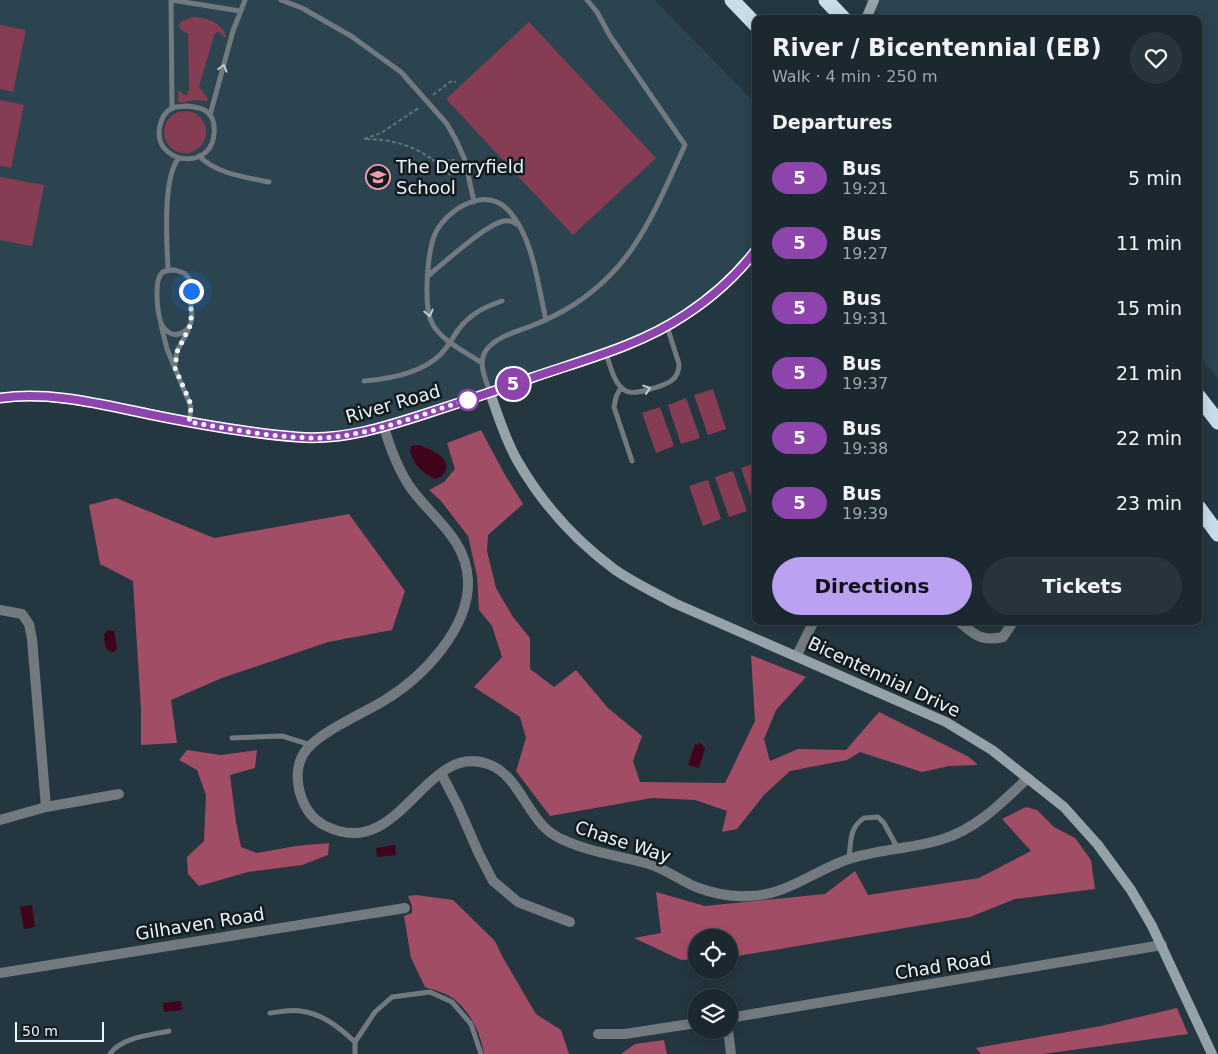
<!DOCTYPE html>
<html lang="en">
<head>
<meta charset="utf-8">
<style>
	body { margin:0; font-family:"DejaVu Sans",sans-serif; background:#28343b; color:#f1f3f6; height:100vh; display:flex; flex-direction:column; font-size:19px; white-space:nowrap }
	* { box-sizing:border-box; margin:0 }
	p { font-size:16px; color:#a0a6aa }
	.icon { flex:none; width:28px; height:28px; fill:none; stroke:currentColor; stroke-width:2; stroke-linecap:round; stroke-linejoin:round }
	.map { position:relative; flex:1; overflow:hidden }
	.details { position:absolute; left:752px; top:15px; width:450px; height:610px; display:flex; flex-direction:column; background:#1b282f; border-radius:10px; box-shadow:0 2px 12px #0003,0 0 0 1px #39444b }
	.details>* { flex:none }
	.badge { padding:0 10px; border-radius:16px; font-size:18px; line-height:32px }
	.fabs { position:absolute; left:688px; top:929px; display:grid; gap:10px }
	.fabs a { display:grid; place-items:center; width:50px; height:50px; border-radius:50%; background:#1b282f; box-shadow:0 2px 12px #0003,0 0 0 1px #39444b; font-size:25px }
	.scale { position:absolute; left:15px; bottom:12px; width:89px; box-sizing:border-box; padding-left:5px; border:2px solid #ebf6fc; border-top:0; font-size:14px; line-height:18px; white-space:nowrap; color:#ebf6fc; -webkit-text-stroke:4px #141c20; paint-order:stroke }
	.you { position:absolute; width:25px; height:25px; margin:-12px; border:4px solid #fff; border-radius:50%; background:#1a73e8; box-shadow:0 0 0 8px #1a73e833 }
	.map>.badge { position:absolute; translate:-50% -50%; box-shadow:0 0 0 2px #fff }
	h2 { padding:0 20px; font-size:19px; line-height:45px }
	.round { display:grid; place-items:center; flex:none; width:52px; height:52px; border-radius:26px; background:#28343b }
	.overview { display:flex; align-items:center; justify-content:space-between; height:85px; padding:0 20px }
	h1 { font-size:24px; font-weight:800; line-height:38px }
	.primary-button { display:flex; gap:10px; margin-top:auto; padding:10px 20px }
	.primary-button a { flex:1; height:58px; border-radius:30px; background:#bca0f2; color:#111; font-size:20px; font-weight:800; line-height:58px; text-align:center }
	.primary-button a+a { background:#28343b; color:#f1f3f6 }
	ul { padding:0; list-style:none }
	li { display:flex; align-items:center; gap:15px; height:65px; padding:0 20px }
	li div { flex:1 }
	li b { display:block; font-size:19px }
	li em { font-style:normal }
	li .badge { min-width:55px; font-weight:700; text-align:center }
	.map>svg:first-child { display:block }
	.built { fill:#2b4450 }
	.green { fill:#863d53 }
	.forest { fill:#a24d66 }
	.water { fill:#40031c }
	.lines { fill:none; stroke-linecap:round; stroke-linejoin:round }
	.path { stroke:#64737b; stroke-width:2; stroke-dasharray:4 2.5; stroke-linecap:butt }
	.lane { stroke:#727a7f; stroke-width:5 }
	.street { stroke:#727a7f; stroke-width:10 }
	.secondary { stroke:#95a2aa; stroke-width:10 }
	.highway { stroke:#c8dde9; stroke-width:15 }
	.oneway { stroke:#c1cbd0 }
	.line-casing { stroke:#fff; stroke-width:11 }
	.line { stroke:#8e44ad; stroke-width:8 }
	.walk { stroke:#ebf6fc; stroke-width:5; stroke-dasharray:0 9 }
	.stop-dot { fill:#fff; stroke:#8e44ad; stroke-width:2.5 }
	.labels { text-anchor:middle; stroke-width:5; stroke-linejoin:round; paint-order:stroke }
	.poi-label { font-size:18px; fill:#ebf6fc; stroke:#141c20; text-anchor:start }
	.street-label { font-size:18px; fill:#ebf6fc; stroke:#141c20 }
</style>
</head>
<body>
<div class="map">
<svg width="1218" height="1054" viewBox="0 0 1218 1054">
	<rect width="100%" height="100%" fill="#24363f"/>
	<path class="built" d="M0,0h655l101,104v146l-28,31 -83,56 -261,90 -65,11 -219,-34 -100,-6z
		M864,0h354v379l-19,-24v-336h-315z"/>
	<path class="green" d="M193,17c12,0 31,6 33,20h-2l-6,-6 -4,4 -15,52 8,10 1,4 -14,-1 -14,3 -2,-2v-10l3,1 5,4 3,-6 -1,-56 -7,-4 -2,-5 1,-3z
		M529,22l127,136 -83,77 -127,-136z
		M0,25l26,5 -13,62 -13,-3z
		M0,100l24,5 -13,63 -11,-2z
		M164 132a21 21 0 1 1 42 0a21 21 0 1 1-42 0Z
		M0,177l44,8 -12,61 -32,-6z
		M713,389l13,40 -18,6 -14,-40z
		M686,398l14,40 -19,6 -13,-39z
		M660,407l14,39 -18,7 -14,-40z
		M756,463v44l-1,1 -14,-40z
		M733,471l14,40 -18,6 -14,-40z
		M708,480l13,39 -18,7 -14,-40z"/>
	<path class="forest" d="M481,430l23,43 19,31 -35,31 -1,16 9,37 17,29 17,21v31l24,18 22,-17 32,38 34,28 -9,25 7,21 85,1 30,-62 -4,-66 55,22 -30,33 -12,29 6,22 28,-12 48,1 33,-38 90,45 9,8 -29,1 -27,6 -62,-20 -13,8 -57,11 -26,24 -27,34 -15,3 5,-21 -32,-11 -43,-2 -102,18 -34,-45 10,-33 -6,-21 -46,-30 28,-30 -10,-31 -13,-16 -2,-34 -9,-40 -27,-35 -12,-11 15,-8 11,-13 -8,-26z
		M116,498l98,40 135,-24 56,77 -13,39 -64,12 -106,36 -51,22 6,43 -36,2v-35l-8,-129 -33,-17 -11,-59z
		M187,750l34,5 36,-5 -2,18 -25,7 6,47 5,25 16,6 39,-7 33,-3 -1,12 -26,10 -54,7 -49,14 -11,-12 -1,-17 17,-16 2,-46 -9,-25 -18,-10z
		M1026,807l11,3 17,17 21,11 16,22 4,29 -80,10 -45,18 -238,40h-3v-19h-33v21l-15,1 -47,-22 27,-5 -5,-41 49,14 120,-12 30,-23 13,24 111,-17 52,-27 -29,-32z
		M416,895l37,5 42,41 7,15 34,58 25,16 8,24h-85c-4,-22 -12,-40 -30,-55 -8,-6 -20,-9 -29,-12l-14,-29 -7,-42 8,-3v-7l-4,-10z
		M1177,1008l11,26 -145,20h-62l-5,-6 125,-22z
		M664,1040l3,14h-46l14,-10z"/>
	<path class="water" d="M419,445c9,4 31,11 27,24 -2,7 -5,8 -11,10 -13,-6 -22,-15 -25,-29l2,-4z
		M108,630l6,1 3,18 -3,3c-10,-1 -9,-8 -10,-18z
		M698,743l5,2v2l2,1 -6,20 -11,-3 7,-21 3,1z
		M395,845l1,10 -19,2 -1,-9z
		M32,905l3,22 -11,2 -4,-22z
		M181,1001l1,9 -18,2 -1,-9z"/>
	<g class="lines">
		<path class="path" d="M433,95l17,-13 3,-1 3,1
			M364,139l17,-6 39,-26
			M366,139c41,1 64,14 91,43
			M432,160h23"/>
		<path class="lane" d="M171,0l1,109
			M172,0l68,11
			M281,0l21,8 49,28 50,36 46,52 9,16 9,20 9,42
			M187,106c7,1 13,1 19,5 12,8 10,32 0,41 -12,11 -32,8 -42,-4 -9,-11 -5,-33 8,-40 5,-2 10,-1 15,-2z
			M210,115l23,-84 12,-31
			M199,156c18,18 46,21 70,26
			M168,270c-1,-26 -6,-93 11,-112
			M175,270l9,3 5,5 3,40c-2,14 -17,23 -28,10 -7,-8 -10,-45 -3,-54 3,-4 9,-4 14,-4z
			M428,276l8,-7c15,-12 51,-45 68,-48 5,-1 8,0 12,3
			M161,325l6,24 22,53 2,6 -2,13
			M606,353c4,12 8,32 20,38 7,5 37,-5 45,-10 6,-4 8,-10 8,-17l-12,-38
			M482,363c-16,-11 -41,-22 -50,-40 -9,-17 -5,-76 5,-93 13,-22 48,-43 70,-21 26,26 31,77 39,111
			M175,365l2,-14 11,-20
			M364,381c25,-2 57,-8 76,-26 7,-7 12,-16 18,-25 12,-16 26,-23 44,-29
			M621,387l-5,10 -2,10 18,54
			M490,392c-5,-14 -13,-30 -3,-43 11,-13 29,-17 44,-23 11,-4 23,-10 34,-16 69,-40 88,-96 120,-165l-75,-109 -13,-24 -10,-12
			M232,738l50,-2 29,9
			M849,858c2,-16 0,-30 15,-40l14,-1 6,6 14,26
			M270,1013c10,-1 22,-4 31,-2 22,3 39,17 54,31v12
			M355,1042l20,-30 17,-15 38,-5 22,10 19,22 10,30
			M110,1054c11,-17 41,-19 59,-23"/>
		<path class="street" d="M384,427c6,21 14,42 26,60 22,31 56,51 58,93 2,48 -45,97 -83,120 -21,13 -63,31 -78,49 -12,14 -11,34 -5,50 5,13 14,23 26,28 73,34 97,-86 160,-63 27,9 37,44 56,63 6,6 14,11 22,14 26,12 56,15 83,23 16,5 31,16 47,23 16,6 35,10 52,9 37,0 64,-24 98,-36 31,-11 66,-11 97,-21 35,-11 59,-37 85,-61
			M0,610l22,4 7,10 3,15 14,168
			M958,621c17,14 23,21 45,16l8,-12 -1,-4
			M797,655l17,-34
			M441,773l17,33 21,48 14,27 25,21 52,20
			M0,820l46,-13 73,-13
			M0,973l405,-65
			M729,1018l433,-73
			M728,1030l3,24
			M598,1034h27l71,-11"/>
		<path class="secondary" d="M866,19l8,-19
			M490,393c8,22 15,46 27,67 24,42 58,80 97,109 18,13 40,23 60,34l272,119 46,28 72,57 34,38 33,45 21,36 60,128
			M0,398c47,-6 95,5 141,14 51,11 103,21 156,25 46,4 91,-11 134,-25 34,-11 67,-22 100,-34 52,-18 107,-32 154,-63 26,-17 52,-40 71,-65"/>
		<path class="highway" d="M732,0l24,25
			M826,0l18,19
			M1199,397l19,25
			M1199,508l19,26"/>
	</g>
	<defs><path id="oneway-chevron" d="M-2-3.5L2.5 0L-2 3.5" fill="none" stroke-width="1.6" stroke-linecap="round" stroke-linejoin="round" transform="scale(1.25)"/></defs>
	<g class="oneway">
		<use href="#oneway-chevron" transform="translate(223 68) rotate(-74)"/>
		<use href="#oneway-chevron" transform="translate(429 313) rotate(77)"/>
		<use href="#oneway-chevron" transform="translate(647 389) rotate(-18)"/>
	</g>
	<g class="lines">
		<defs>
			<path id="line" d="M0,398c50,-7 100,6 148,16 49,10 99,19 149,23 46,4 91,-11 134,-25 34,-11 67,-22 100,-34 52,-18 108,-32 154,-63 26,-17 52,-40 71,-65"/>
		</defs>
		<use href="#line" class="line-casing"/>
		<use href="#line" class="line"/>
		<path class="walk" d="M191,291v33l-14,28 -2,16 15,34 1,6 -2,14c42,7 86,16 129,16 50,-1 107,-25 154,-40l-4,2"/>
	</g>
	<defs>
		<symbol id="school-ring" viewBox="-11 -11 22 22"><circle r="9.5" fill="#141c20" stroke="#f19ab0" stroke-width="1.5"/><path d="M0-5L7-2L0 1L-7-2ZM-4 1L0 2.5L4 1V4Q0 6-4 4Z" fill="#f19ab0"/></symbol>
	</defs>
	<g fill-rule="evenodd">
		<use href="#school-ring" x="364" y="163" width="28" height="28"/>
	</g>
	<circle class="stop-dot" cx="468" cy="400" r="10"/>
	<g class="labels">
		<g class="poi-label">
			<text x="396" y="173">The Derryfield<tspan x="396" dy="21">School</tspan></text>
		</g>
		<g class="street-label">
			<text transform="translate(393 404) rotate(-16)" y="6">River Road</text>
			<text transform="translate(884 677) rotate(25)" y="6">Bicentennial Drive</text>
			<text transform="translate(623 842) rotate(18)" y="6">Chase Way</text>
			<text transform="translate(200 924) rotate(-9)" y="6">Gilhaven Road</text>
			<text transform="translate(943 966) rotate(-9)" y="6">Chad Road</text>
		</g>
	</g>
</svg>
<div class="fabs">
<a><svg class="icon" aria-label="locate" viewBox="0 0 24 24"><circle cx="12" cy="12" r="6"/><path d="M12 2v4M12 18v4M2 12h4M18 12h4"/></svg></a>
<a><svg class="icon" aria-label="layers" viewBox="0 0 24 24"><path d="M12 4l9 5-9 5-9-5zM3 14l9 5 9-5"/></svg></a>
</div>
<div class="scale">50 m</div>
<div class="you" style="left:191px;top:291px"></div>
<b class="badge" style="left:513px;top:384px;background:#8e44ad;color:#fff">5</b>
<section class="details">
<div class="overview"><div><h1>River / Bicentennial (EB)</h1><p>Walk · 4 min · 250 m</p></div><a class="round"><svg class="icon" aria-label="heart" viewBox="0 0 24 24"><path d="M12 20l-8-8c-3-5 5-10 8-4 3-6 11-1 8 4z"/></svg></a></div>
<h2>Departures</h2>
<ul>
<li><span class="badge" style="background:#8e44ad;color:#fff">5</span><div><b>Bus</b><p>19:21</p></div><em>5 min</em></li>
<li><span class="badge" style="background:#8e44ad;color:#fff">5</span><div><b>Bus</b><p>19:27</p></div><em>11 min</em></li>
<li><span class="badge" style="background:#8e44ad;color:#fff">5</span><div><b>Bus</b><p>19:31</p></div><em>15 min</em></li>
<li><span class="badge" style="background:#8e44ad;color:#fff">5</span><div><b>Bus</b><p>19:37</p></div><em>21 min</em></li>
<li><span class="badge" style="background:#8e44ad;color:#fff">5</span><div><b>Bus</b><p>19:38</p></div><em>22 min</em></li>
<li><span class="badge" style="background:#8e44ad;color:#fff">5</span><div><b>Bus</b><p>19:39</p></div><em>23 min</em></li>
</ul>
<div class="primary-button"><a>Directions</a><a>Tickets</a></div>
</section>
</div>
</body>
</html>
